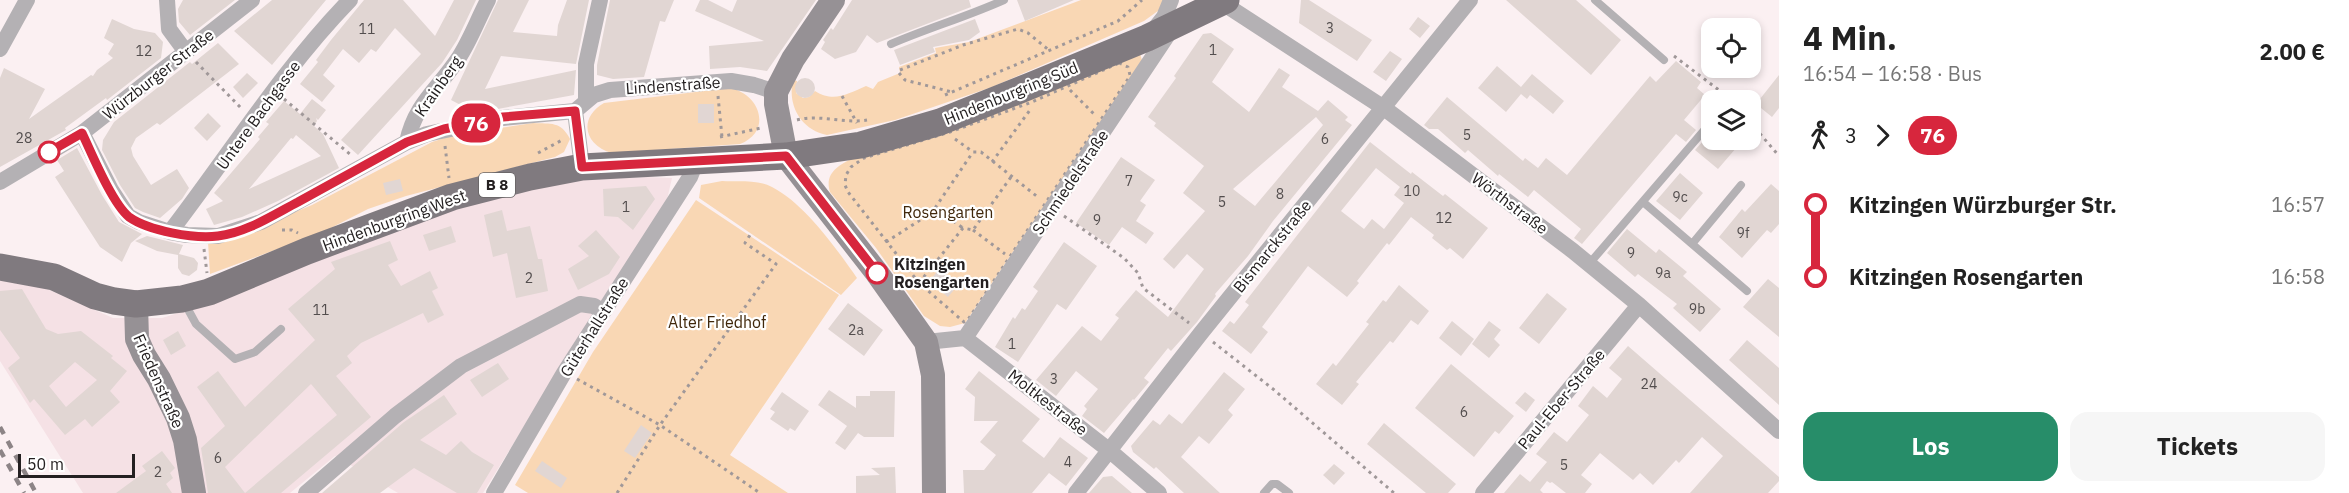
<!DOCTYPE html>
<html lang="de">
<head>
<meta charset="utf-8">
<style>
	body { margin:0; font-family:"IBM Plex Sans",sans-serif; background:#f6f6f6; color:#222; height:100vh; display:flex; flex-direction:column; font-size:22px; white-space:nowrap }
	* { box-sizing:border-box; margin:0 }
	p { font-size:20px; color:#767676 }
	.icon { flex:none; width:33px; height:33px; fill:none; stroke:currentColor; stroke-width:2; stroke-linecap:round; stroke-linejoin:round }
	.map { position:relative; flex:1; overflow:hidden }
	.sheet { display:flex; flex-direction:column; background:#fff; width:570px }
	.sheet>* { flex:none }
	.badge { padding:0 12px; border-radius:20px; font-size:21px; line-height:39px }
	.fabs { position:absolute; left:1701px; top:18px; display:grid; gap:12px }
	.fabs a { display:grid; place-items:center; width:60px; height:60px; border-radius:12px; background:#fff; box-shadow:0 3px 9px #0003; font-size:30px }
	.scale { position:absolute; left:18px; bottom:15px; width:117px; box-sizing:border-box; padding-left:6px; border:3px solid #242021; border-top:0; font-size:16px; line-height:21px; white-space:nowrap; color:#242021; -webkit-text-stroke:4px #fff; paint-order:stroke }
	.map>.badge { position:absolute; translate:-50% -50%; box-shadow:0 0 0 3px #fff }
	.legs { display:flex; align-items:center; gap:9px; height:66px; padding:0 24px; font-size:20px }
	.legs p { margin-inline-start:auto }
	.overview { display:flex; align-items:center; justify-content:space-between; height:102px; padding:0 24px }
	h1 { font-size:33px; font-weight:700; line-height:45px }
	.primary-button { display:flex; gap:12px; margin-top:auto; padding:12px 24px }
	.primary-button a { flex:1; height:69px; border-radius:18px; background:#278d69; color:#fff; font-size:24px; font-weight:700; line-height:69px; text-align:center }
	.primary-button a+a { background:#f6f6f6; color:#222 }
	ul { padding:0 24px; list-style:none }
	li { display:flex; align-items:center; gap:21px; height:72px; font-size:22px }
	li i { display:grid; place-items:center; width:9px; height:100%; margin:0 8px; background:currentColor }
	li i::after { content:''; width:15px; height:15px; margin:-8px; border:4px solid; border-radius:50%; background:#fff }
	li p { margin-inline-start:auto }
	li:first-child i { background:linear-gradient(#0000 50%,currentColor 0) }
	li:last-child i { background:linear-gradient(currentColor 50%,#0000 0) }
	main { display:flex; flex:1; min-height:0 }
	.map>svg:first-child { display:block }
	.built { fill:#f5e1e5 }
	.green { fill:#f9d7b4 }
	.building { fill:#e1d6d3; fill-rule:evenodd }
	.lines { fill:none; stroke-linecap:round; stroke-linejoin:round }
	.path { stroke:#a09899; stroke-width:3; stroke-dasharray:3 4.5; stroke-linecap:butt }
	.lane { stroke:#b4b1b4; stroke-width:8 }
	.street { stroke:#b4b1b4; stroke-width:16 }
	.secondary { stroke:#969195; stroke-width:24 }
	.primary { stroke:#807a7f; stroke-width:27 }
	.rail { stroke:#8c8486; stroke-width:4.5; stroke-dasharray:8 8; stroke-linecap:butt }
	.line-1-casing { stroke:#fff; stroke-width:14 }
	.line-1 { stroke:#d7263d; stroke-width:9 }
	.stop-1-dot { fill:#fff; stroke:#d7263d; stroke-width:3 }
	.labels { text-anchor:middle; stroke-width:4.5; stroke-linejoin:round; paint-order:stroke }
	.number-label { font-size:14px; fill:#534e4e }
	.shield { fill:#fff; stroke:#666364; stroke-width:1.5 }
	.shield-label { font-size:15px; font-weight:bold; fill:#242021 }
	.street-label { font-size:16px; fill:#242021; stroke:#fff }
	.park-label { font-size:16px; fill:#40270a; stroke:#fff }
	.stop-label { font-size:16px; font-weight:bold; fill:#242021; stroke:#fff; text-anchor:start }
</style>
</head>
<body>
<main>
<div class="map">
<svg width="1779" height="493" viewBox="0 0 1779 493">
	<rect width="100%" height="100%" fill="#fbf0f2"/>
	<path class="built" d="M647,177l25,1 -6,26 -90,138 -93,151h-85l-63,-37 -45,37h-207l-83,-132v-83l45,10 68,30h49l48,-15 237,-93 83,-22 53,-9z"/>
	<path class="green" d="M1081,0h85l-4,8 -18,13 -152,66 -97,33 -68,15c-26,-5 -40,-30 -34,-55l4,1 -1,12 7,5 6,-1 6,-6c19,12 32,3 51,-5l7,3 5,-7 22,-9 -1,-6 37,-14 -1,-5 34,-6z
		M1140,54l2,6 -177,263 -15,4 -10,-1 -16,-10 -48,-68 -46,-56c-6,-19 9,-27 23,-34z
		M729,88c31,5 44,43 11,56l-128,9c-28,-8 -34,-35 -8,-50z
		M533,123c18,1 28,-2 37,16l-6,13 -9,5 -149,39 -38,13 -47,24 -111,41 -2,-32 56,-17 48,-20 120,-63 22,-7z
		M722,181c16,1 35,-2 50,6 33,17 64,61 85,91l-16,17 -142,-97 2,-13z
		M696,200l143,95 -109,160 58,38h-260l-13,-8 78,-133z"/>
	<path class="building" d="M183,0h52l-45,35 -11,-13 -1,-13z
		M272,0h54l-54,65 -38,-34z
		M364,0h39l32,36 19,-36h22l-19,40 -15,23 -84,92 -17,-15 80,-86 -26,-26 -19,24 -5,-3 -12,14 -16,-14 -20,26 12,11 -13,16 -22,-18 18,-22 -2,-2 15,-20z
		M498,0h31l-16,32 44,4 1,-11 9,-25h22l-13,64 -75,-8 -16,33 91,-19 -2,25 -98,18 -25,-13z
		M610,0h64l-9,22 -5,-1 -16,56 -31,2 -16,-4v-10z
		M700,0h8l24,12 5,-12h79l-49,71 -27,-4 -30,2 -1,-23 55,-5 -69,-30z
		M852,0h117l2,7 -94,36 -10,-8 -11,17 -21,7 -14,-10 4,-7 -2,-2 8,-12 2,2z
		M1017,0h57l-49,21z
		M1301,0h8l63,40 -15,21 -58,-38z
		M1506,0h70l45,40 -30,35z
		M1418,17l12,9 -10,12 -11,-9z
		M112,19l22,10 21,4 8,9 -2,16 -54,42 -1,-2 -41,30 1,2 -66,37v-89l4,-10 41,21 -16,30 62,-44 2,1 4,-6 16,-12 -5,-4 6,-10 -10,-6z
		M975,19l5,13 -11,8 -36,7 2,5 -35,13 -6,-15z
		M1211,33l23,16 -22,33 37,30 30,-44 11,7 -8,12 36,24 10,-11 20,17 -3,3 7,5 -79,96 -25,35 -33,38 1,2 -19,26 -26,29 -3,-3 -24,30 5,4 -15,18 -1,-1 -29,34 -22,-17 5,-7 -3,-3 14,-17 -22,-18 -20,25 -20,-16 46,-54 19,15 18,-23 -4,-3 21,-25 32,27 36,-48 -17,-15 -13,15 -11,-10 42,-48 -22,-18 21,-27 -50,-40 2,-3 -8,-6 28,-39 -2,-2 29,-42zM1316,117l7,8 -68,81 -22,-17z
		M218,43l21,21 -79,61 -3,-2 -21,15 -5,10 2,8 18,29 26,-16 12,19 -7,11 -22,19 -17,-6 -8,-4 -15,-23 -18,-35 1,-10 11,-18 76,-60 2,2z
		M1390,51l12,8 -16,22 -13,-9z
		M1676,61l25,21 -4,6 8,7 -21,25 12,10 -10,12 -10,-8 -94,110 -8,-6 7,-9 -47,-39 -6,7 -29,-23 -1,2 -30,-26 -3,3 -27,-24h-9l-5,-4 23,-28 76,64 2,-3 13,10 8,-10 21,17 83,-99 6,6z
		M1497,66l24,21 11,-13 32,27 -11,13 -23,-19 -3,4 -6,-5 -15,18 -28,-24z
		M247,73l11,10 -15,15 -10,-11z
		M1779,75v33l-7,9 -16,-13z
		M795 88a10 10 0 1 1 20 0a10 10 0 1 1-20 0Z
		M312,99l14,11 -8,10 -2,-2 1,3 -3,5 9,8 16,34 -61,33 -36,16 -28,8 -8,-16 17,-8 -9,-8 46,-54 -2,-2 11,-13 -3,-2 18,-21 16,13zM296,135l25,21 -72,33 42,-51 2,1z
		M698,104h16v19h-16z
		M208,113l13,13 -14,15 -13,-13z
		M1712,131v9h31l-25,29 -23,-19z
		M1370,142l41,32 1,-2 31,24 2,-2 43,34 -25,31 -13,-11 -3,2 -15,-12 2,-3 -23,-18 -22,28 -2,-2 -30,38 2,2 -12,14 -39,-31 -46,61 6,5 -17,22 -29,-23 8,-10 4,3 15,-19 -4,-3zM1376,168l24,19 -6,8 10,8 -20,26 -12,-10 -8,10 -23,-18z
		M77,148l25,47 17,27 23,12 -11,9 -9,19 -22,-15 -45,-70 9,-6 -7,-11z
		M1121,157l34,23 -15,21 6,4 -10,16 18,12 -8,11 -24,-17 -13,18 -33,-22z
		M1680,173l23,20 -23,27 -24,-19z
		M400,179l3,12 -17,4 -3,-12z
		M1771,184l8,7v33l-8,9 -4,-3 -25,28 -23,-21 23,-28 3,3z
		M646,186l9,13 -22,31 -15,-13 -14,-1 -1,-27z
		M502,210l5,21 23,-5 8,33h4l6,32 -32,7 -9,-45 -14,4 -9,-42z
		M451,226l5,16 -27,9 -6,-16z
		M1627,229l29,24 3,-4 28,23 -4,4 38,33 -21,23 -27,-24 4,-4 -39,-30 -3,3 -28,-24z
		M596,230l24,27 -11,17 -31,16 -10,-21 21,-13 -11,-10z
		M147,236l36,9 -4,9 15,4 4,5 -1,7 -8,6 -7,-2 -4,-6v-13l-21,-4 -22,-10z
		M390,241l8,19 -10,5 13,21 29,-15 8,17 -6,3 12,24 -16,8 -5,-10 -62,30 -14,13 5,7 -16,13 35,41 -90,76h-36l92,-78 -26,-31 -86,83 20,26h-37l-7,-45 24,-22 -28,-39 21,-16 27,36 70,-67 -27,-31 47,-40 -4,-7z
		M1064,242l33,24 -31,44 -9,-6 -39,58 -23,-15 18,-30 2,2 7,-11 3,2 13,-19 -5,-4z
		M938,270l20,15 -10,12 -19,-15z
		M1768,279l11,9v49l-36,-30z
		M1399,285l30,26 -11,14 -7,-5 -18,23 -3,-2 -34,41 3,2 -17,21 -26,-21 17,-21 3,3 33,-42 -3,-2 17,-22 3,2z
		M22,289l24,40 12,5 23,-3 32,25 -2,2 16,13 -17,20 10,11 -28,25 -7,-8 -20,16 -31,-36 -4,4 -22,-35 12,-10 -20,-28v-39zM75,362l22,18 -31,27 -17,-21z
		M1547,293l20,16 -28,35 -20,-16z
		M848,303l35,27 -19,26 -36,-27z
		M1452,321l22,18 -13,17 -22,-18z
		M1489,321l12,9 -7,9 6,6 -11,13 -17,-14z
		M178,331l8,15 -15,9 -8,-15z
		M1747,340l32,28v37l-50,-45z
		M1628,346l151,131v4l-11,12h-78l33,-37 -21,-19 -23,26 -3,-3 -23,25 -13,-12 -7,7 -33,-27 -19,22 11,9 -7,9h-19l-14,-11 -2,1 -3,-2 -7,9 3,3h-39l16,-19 10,8 17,-20 -11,-8 18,-22 13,10 22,-27 -11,-9 15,-20 14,12 15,-19 -13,-11z
		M498,363l11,16 -27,18 -12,-17z
		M1451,364l63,52 -15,18 -4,-3 -21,26 -59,-49z
		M979,371l61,48 -18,22 22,17 16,-21 28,21 -22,28 -17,-13 -17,20h-68l-1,-23h21l12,-15 -16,-13 18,-21h-24l1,-24 -10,-8z
		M1224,372l21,17 -17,21 5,5 -24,29 -10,-8 -18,21 39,36h-36l-28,-26 -2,2 -21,-17 -2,-6 22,-26 7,5 9,-11 13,10z
		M829,390l27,18v-12h14v-5h25l-1,46h-30l-6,-4 -13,17 -10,-7 12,-17 -29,-21z
		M782,392l27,19 -14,20 -5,-3 -2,3 -18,-12 5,-7 -5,-3z
		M1525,392l10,8 -9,12 -11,-9z
		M444,395l13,19 -37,26 26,15 15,-14 11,11 22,13 -17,28h-20l-43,-25 -34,25h-58l82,-71z
		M1384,423l72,61 -8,9h-22l-59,-49z
		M641,425l11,8 -17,25 -11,-7z
		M162,451l13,17 -5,5 3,5 -7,6 6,9h-56l30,-22 -4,-5z
		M542,461l25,17 -6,10 -26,-17z
		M1334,464l11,9 -11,12 -11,-10z
		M895,467l1,26h-40v-17l24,-1 -9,-7z
		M1112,476l20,17h-43l14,-16z"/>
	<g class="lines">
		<path class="path" d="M1674,56l58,44
			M196,62l46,47
			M1119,63l9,4 2,8 -2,4 -159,239 -5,4 -45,-39 -71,-91 -3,-7 1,-10 5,-8 13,-9 86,-26 82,-30z
			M900,70l63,-25 55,-16 10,4 22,18
			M899,73l6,7 47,12
			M1070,90l25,25
			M945,95l173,-74 24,-21
			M718,96l4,41
			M842,96l15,27
			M284,99l67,56
			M797,120c23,-6 47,4 70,0
			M1750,122l29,34
			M720,137l41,-9
			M955,139l18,13h8l58,46
			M445,146l4,32
			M538,153l26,-14
			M992,162l38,-52
			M935,208l28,20
			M1064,216l60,42 14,15 5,15 46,35
			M282,230h10l6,3
			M973,230l32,24
			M886,242l42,-27 7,-7 38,-56
			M204,249l3,24
			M919,283l44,-55 10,2 38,-53
			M1213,342l60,47 121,104
			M577,379l83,46 100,68
			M617,493l43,-68 116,-161 -31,-21 5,-8"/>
		<path class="lane" d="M1595,0l69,60
			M891,44c37,-16 75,-27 113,-44
			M1643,202l104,89
			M1692,244l49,-59
			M1589,264l117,-136
			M184,302l12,22 39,35 20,-7 26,-23
			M1264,493l8,-9h5l12,9"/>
		<path class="street" d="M167,0l2,29 17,23
			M1218,0l166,108 189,143 66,54 140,126
			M1152,32l12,-15 7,-17
			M0,49l27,-49
			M586,101v-37l14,-64
			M575,111l7,56
			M82,133l29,57 17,26 11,6 31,10 17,3 31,1 43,-14 146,-80 20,-8 76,-16 72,-7 19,-16 16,-5 121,-9 23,4 22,7
			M407,142c8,-38 31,-53 51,-83 12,-18 20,-40 30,-59
			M0,182l82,-49 170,-133
			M170,232c60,-78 112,-162 180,-232
			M965,338l208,-311
			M926,342l39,-4 145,113 49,42
			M306,493l89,-77 66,-50 119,-62 14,2 9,6
			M494,493l70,-120 126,-196 6,-15
			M1076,493l125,-160 269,-333
			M1483,493l156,-188"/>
		<path class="secondary" d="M833,0l-40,59 -17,33v12l10,52 91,117 49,69 7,33 1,118
			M136,304l1,35 7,16 15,24 19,39 7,22 9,53"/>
		<path class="primary" d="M0,267l54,10 41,19 19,5 22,3 46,-5 27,-7 98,-41 145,-54 78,-20 52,-10 204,-11 75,-11 79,-23 90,-36 117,-48 79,-38"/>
		<path class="rail" d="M0,427l36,66
			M0,450l24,43"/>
	</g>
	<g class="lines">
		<defs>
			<path id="line-1" d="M49,152l33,-19c10,21 30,70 47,84 20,14 65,22 89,19 28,-3 55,-21 80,-34 36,-20 72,-40 109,-60l37,-13 59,-12 72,-6 7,56 204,-11 91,117"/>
		</defs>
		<use href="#line-1" class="line-1-casing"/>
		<use href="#line-1" class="line-1"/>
	</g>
	<g class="stop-1-dot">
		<circle cx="49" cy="152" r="10"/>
		<circle cx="877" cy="273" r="10"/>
	</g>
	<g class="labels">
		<g class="number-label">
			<text x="1330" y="33">3</text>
			<text x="367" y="34">11</text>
			<text x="1213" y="55">1</text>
			<text x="144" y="56">12</text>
			<text x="1467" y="140">5</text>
			<text x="24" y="143">28</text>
			<text x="1325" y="144">6</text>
			<text x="1129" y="186">7</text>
			<text x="1412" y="196">10</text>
			<text x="1280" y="199">8</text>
			<text x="1680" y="202">9c</text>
			<text x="1222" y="207">5</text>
			<text x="626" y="212">1</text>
			<text x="1444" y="223">12</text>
			<text x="1097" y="225">9</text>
			<text x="1743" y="238">9f</text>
			<text x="1631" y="258">9</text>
			<text x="1663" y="278">9a</text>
			<text x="529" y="283">2</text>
			<text x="1697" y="314">9b</text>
			<text x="321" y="315">11</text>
			<text x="856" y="335">2a</text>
			<text x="1012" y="349">1</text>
			<text x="1054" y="384">3</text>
			<text x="1649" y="389">24</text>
			<text x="1464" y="417">6</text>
			<text x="218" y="463">6</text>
			<text x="1068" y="467">4</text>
			<text x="1564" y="470">5</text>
			<text x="158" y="477">2</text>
		</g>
		<rect class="shield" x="479" y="173" width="36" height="24" rx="4.5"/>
		<g class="shield-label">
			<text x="497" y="190">B 8</text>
		</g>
		<g class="street-label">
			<text transform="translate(158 74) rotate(-38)" y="6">Würzburger Straße</text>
			<text transform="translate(673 85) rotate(-4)" y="6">Lindenstraße</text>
			<text transform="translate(438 86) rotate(-55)" y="6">Krainberg</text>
			<text transform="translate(1011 93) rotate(-22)" y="6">Hindenburgring Süd</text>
			<text transform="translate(258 115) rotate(-54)" y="6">Untere Bachgasse</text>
			<text transform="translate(1070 182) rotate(-56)" y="6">Schmiedelstraße</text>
			<text transform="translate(1510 203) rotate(37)" y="6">Wörthstraße</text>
			<text transform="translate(394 220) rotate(-20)" y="6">Hindenburgring West</text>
			<text transform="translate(1272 246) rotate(-51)" y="6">Bismarckstraße</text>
			<text transform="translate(594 327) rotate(-58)" y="6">Güterhallstraße</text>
			<text transform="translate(159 381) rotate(66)" y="6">Friedenstraße</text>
			<text transform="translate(1561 399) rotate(-50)" y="6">Paul-Eber-Straße</text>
			<text transform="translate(1048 402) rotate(38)" y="6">Moltkestraße</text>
		</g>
		<g class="park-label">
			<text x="948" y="218">Rosengarten</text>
			<text x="717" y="328">Alter Friedhof</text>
		</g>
		<g class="stop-label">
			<text x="894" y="270">Kitzingen<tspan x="894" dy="18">Rosengarten</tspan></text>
		</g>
	</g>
</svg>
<div class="fabs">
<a><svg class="icon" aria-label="locate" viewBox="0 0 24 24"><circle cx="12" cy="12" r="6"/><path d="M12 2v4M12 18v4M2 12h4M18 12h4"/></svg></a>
<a><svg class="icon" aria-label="layers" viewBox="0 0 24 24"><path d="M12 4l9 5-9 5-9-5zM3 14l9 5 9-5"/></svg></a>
</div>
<div class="scale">50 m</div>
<b class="badge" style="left:476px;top:123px;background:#d7263d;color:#fff">76</b>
</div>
<section class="sheet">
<div class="overview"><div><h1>4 Min.</h1><p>16:54 – 16:58 · Bus</p></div><b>2.00 €</b></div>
<div class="legs"><svg class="icon" aria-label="walk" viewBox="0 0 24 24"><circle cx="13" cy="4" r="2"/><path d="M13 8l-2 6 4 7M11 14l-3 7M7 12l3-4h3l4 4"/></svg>3<svg class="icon" aria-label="forward" viewBox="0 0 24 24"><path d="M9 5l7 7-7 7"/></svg><b class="badge" style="background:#d7263d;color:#fff">76</b></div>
<ul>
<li><i style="color:#d7263d"></i><b>Kitzingen Würzburger Str.</b><p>16:57</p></li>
<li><i style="color:#d7263d"></i><b>Kitzingen Rosengarten</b><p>16:58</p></li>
</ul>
<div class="primary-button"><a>Los</a><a>Tickets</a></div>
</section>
</main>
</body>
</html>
